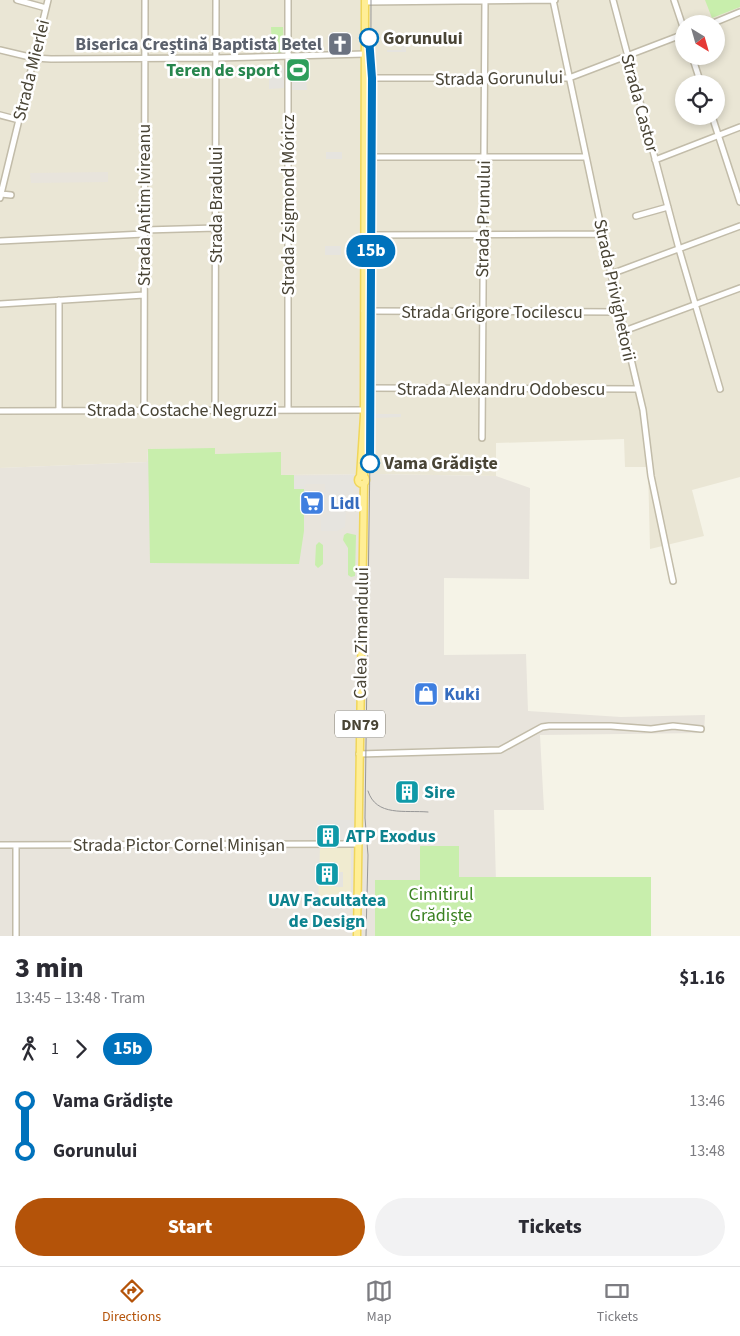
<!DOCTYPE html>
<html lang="en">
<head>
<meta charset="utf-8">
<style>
	body { margin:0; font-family:"Source Sans 3",sans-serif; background:#f2f2f3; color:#2b2b33; height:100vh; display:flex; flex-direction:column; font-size:19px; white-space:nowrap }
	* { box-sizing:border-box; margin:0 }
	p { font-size:16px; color:#7c7c81 }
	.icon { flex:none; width:28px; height:28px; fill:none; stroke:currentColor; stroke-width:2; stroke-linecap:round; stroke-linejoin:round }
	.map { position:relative; height:936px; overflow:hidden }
	.panel { display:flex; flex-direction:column; background:#fff; flex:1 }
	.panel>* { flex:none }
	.badge { padding:0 10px; border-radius:16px; font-size:18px; line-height:32px }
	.needle { width:32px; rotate:143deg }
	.fabs { position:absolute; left:675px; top:15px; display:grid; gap:10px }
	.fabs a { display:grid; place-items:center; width:50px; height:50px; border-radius:50%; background:#fff; box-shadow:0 2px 8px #0003; font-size:25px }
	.map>.badge { position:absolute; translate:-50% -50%; box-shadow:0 0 0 2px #fff }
	.legs { display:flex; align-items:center; gap:8px; height:55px; padding:0 15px; font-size:16px }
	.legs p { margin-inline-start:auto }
	.head { display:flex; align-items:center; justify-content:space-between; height:85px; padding:0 15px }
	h1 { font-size:28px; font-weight:800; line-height:38px }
	.primary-button { display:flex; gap:10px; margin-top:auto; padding:10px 15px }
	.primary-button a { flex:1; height:58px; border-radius:30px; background:#b45309; color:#fff; font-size:20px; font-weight:800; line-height:58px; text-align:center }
	.primary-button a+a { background:#f2f2f3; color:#2b2b33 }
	ul { padding:0 15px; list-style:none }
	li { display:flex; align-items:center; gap:18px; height:50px; font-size:19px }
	li i { display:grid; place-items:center; width:8px; height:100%; margin:0 6px; background:currentColor }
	li i::after { content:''; width:12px; height:12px; margin:-6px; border:4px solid; border-radius:50%; background:#fff }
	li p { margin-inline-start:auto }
	li:first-child i { background:linear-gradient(#0000 50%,currentColor 0) }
	li:last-child i { background:linear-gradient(currentColor 50%,#0000 0) }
	.dock { display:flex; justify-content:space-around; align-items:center; height:70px; border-top:1px solid #e1e1e2; background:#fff; font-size:14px; color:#7c7c81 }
	.dock a { display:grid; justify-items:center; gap:2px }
	.dock .active { color:#b45309 }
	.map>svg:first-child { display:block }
	.residential { fill:#eae6d5; fill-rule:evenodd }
	.industrial { fill:#e8e4dc }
	.education { fill:#f0ebd0 }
	.green { fill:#c8eeac }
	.parking { fill:#e6e4df }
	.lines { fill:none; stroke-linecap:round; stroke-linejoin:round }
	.minor-casing { stroke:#c2bca9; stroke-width:8 }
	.major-casing { stroke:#f0d65a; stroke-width:9 }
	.minor { stroke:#fff; stroke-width:5 }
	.major { stroke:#ffee96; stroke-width:6 }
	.tram { stroke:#979797; stroke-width:1 }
	.line-1-casing { stroke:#fff; stroke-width:11 }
	.line-1 { stroke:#0072bc; stroke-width:8 }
	.stop-1-dot { fill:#fff; stroke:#0072bc; stroke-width:2.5 }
	.labels { text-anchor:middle; stroke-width:5; stroke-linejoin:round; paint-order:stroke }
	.shield { fill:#fff; stroke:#807c72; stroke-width:1 }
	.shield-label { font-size:16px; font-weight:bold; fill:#494435 }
	.stop-label { font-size:18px; font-weight:bold; fill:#494435; stroke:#fff; text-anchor:start }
	.worship-label { font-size:18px; font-weight:bold; fill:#5b616d; stroke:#fff; text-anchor:end }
	.street-label { font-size:18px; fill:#494435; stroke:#fff }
	.leisure-label { font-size:18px; font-weight:bold; fill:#27864d; stroke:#fff; text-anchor:end }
	.shop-label { font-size:18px; font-weight:bold; fill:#366cbe; stroke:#fff; text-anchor:start }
	.culture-label { font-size:18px; font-weight:bold; fill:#0d838f; stroke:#fff; text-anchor:start }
	.park-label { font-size:18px; fill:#3a8221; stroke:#fff }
</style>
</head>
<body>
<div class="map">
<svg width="740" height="936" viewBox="0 0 740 936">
	<rect width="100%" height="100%" fill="#f5f3e7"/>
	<path class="residential" d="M0,0h740v477l-48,13 12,46 -54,13 -2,-82h-23l-1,-28 -128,4v33l-120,-2 -95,1v-23l-66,2 -1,-6 -66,1 -1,13 -147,6zM684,24h32v32h-32zM684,84h32v32h-32z"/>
	<path class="industrial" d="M108,172v10l-77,1 -1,-10z
		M215,448v6l66,-2v23l95,-1 120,2 34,12 -1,91 -85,-1v77l82,-1 2,57 93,6 84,-2 -1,18 -164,2 4,75h-50l2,72 155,54h-651v-468l147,-6 1,-13z"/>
	<path class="education" d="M320,847l31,1v58l-33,1z"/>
	<path class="green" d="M705,0h35v7l-28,11z
		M271,27h12l1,26h-12z
		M292,63h12v14h-12z
		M215,448v6l66,-2v23h13v14h10v42l-5,33 -149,-1 -2,-114z
		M347,533l9,2 -1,41 -4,1 -3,-2v-27l-5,-8 1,-5z
		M319,542l4,3v19l-5,4 -3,-3 1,-20z
		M420,846h39v31h192v59h-276v-56h45z"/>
	<path class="parking" d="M403,41h7v6h-4v5h-19v-2h14z
		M269,68h16v20l-16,1z
		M292,77h14l1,13h-15z
		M326,152h16v7h-16z
		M325,246h16v9h-16z
		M373,414h28v3l-27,1z
		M353,475v27l-2,5 -5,1 -1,19 -8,4h-16v-14l5,-1 -1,-32h-19l-2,5h-10v-13z
		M317,820h34v23h-11l-1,-12h-15v-5h-7z
		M335,872h8v15h-8z"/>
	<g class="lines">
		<defs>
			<path id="minor" d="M17,0l29,8
				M553,0l58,274 32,136 8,66 22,105
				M613,0l66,249 41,140
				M674,0l10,30
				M365,2l190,-2
				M711,24l29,-12
				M0,50l34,8 17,1 166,-1 148,-4
				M692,56l9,28
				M365,78h204l115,-44
				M0,115l19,5
				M712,116l28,86
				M365,157h221
				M655,160l85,-33
				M1,194l10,1
				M0,198l48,-198
				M636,216l32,-9
				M145,230l71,-2
				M365,235l238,-1
				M0,241l144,-7
				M611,274l129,-48
				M0,304l144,-9
				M364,311l256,1
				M624,331l116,-43
				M364,388l274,1
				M144,410l1,-410
				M215,410l1,-410
				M288,410v-410
				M0,411l364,-1
				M59,411v-111
				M482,438l3,-438
				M359,754l141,-4 42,-23 7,-1h62l40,3 22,-3 28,3
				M0,845l358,-1
				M16,936v-90"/>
			<path id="major" d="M364,464v13
				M358 480a4 4 0 1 1 8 0a4 4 0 1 1-8 0Z
				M360,477l4,-61 1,-416
				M357,936l7,-452"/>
		</defs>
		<use href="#minor" class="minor-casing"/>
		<use href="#major" class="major-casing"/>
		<use href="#minor" class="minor"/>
		<use href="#major" class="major"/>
		<path class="tram" d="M368,791c8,26 37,19 60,21
			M366,936l2,-81 -3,-37 5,-362 1,-456"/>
	</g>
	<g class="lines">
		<defs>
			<path id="line-1" d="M369,38l3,40 -2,385"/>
		</defs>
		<use href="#line-1" class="line-1-casing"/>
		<use href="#line-1" class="line-1"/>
	</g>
	<defs>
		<symbol id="church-square" viewBox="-11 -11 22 22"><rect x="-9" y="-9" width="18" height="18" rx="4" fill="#6b7280" stroke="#fff"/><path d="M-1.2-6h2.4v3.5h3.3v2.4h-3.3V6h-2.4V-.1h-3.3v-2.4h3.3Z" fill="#fff"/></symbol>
		<symbol id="stadium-square" viewBox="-11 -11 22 22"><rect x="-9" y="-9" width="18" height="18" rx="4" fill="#2e9e5b" stroke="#fff"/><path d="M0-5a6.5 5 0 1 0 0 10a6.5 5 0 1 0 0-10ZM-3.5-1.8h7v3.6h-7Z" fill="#fff"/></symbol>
		<symbol id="supermarket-square" viewBox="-11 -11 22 22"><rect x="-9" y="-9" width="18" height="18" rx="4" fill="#3f7fe0" stroke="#fff"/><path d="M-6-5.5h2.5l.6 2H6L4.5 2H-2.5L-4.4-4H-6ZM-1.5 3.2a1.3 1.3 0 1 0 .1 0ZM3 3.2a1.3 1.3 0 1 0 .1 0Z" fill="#fff"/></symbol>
		<symbol id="shop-square" viewBox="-11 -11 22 22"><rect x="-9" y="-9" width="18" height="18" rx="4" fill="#3f7fe0" stroke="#fff"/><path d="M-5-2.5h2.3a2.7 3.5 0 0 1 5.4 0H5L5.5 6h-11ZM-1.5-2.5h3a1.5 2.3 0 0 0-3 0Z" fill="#fff"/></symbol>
		<symbol id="building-square" viewBox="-11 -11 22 22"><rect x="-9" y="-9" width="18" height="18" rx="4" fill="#0f9aa8" stroke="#fff"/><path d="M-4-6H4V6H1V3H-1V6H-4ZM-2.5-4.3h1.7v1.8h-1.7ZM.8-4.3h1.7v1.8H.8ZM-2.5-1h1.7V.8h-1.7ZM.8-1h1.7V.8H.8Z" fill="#fff"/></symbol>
	</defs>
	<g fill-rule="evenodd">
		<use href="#church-square" x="326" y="30" width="28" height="28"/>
		<use href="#stadium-square" x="284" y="56" width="28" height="28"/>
		<use href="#supermarket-square" x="298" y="489" width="28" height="28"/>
		<use href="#shop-square" x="412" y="680" width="28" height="28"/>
		<use href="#building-square" x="393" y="778" width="28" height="28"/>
		<use href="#building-square" x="314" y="822" width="28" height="28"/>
		<use href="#building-square" x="313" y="860" width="28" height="28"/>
	</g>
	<g class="stop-1-dot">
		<circle cx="369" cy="38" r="9"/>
		<circle cx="370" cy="463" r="9"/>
	</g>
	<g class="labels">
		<rect class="shield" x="335" y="710.5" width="50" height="27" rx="4"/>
		<g class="shield-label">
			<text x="360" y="730">DN79</text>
		</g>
		<g class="stop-label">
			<text x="383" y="44">Gorunului</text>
			<text x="384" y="469">Vama Grădiște</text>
		</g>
		<g class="worship-label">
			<text x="322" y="50">Biserica Creștină Baptistă Betel</text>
		</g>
		<g class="street-label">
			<text transform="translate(31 70) rotate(-76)" y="6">Strada Mierlei</text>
			<text transform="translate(499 78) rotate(-1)" y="6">Strada Gorunului</text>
			<text transform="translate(640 103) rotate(75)" y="6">Strada Castor</text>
			<text transform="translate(144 205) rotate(-90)" y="6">Strada Antim Ivireanu</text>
			<text transform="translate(216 205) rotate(-90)" y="6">Strada Bradului</text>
			<text transform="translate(288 205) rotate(-90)" y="6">Strada Zsigmond Móricz</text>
			<text transform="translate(483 219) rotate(-89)" y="6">Strada Prunului</text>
			<text transform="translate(615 290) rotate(78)" y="6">Strada Privighetorii</text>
			<text x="492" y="318">Strada Grigore Tocilescu</text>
			<text x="501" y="395">Strada Alexandru Odobescu</text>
			<text x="182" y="416">Strada Costache Negruzzi</text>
			<text transform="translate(361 633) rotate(-89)" y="6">Calea Zimandului</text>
			<text x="179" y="851">Strada Pictor Cornel Minișan</text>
		</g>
		<g class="leisure-label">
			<text x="280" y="76">Teren de sport</text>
		</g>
		<g class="shop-label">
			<text x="330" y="509">Lidl</text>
			<text x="444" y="700">Kuki</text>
		</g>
		<g class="culture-label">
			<text x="424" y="798">Sire</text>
			<text x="346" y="842">ATP Exodus</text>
			<text x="327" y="906" text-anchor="middle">UAV Facultatea<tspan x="327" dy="21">de Design</tspan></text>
		</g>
		<g class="park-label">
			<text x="441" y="900">Cimitirul<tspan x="441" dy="21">Grădiște</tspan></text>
		</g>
	</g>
</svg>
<div class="fabs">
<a><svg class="needle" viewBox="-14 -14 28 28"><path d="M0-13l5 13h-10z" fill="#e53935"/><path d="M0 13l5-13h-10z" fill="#7c7c81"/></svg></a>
<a><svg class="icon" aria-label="locate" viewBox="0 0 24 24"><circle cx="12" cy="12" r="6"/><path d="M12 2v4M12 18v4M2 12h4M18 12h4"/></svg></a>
</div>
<b class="badge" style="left:371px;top:251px;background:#0072bc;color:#fff">15b</b>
</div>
<section class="panel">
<div class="head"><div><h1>3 min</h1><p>13:45 – 13:48 · Tram</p></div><b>$1.16</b></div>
<div class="legs"><svg class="icon" aria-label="walk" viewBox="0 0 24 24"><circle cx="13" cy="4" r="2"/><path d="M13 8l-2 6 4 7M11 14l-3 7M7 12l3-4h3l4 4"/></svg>1<svg class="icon" aria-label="forward" viewBox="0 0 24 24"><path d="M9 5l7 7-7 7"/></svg><b class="badge" style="background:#0072bc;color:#fff">15b</b></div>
<ul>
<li><i style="color:#0072bc"></i><b>Vama Grădiște</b><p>13:46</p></li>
<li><i style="color:#0072bc"></i><b>Gorunului</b><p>13:48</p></li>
</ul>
<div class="primary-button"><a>Start</a><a>Tickets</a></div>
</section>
<nav class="dock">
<a class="active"><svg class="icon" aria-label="directions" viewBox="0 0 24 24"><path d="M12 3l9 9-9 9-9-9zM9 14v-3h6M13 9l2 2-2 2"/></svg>Directions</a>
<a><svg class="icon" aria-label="map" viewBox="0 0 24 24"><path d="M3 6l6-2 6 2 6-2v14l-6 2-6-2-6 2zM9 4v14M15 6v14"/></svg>Map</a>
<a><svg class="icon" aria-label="tickets" viewBox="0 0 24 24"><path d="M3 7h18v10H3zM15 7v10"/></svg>Tickets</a>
</nav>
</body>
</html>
